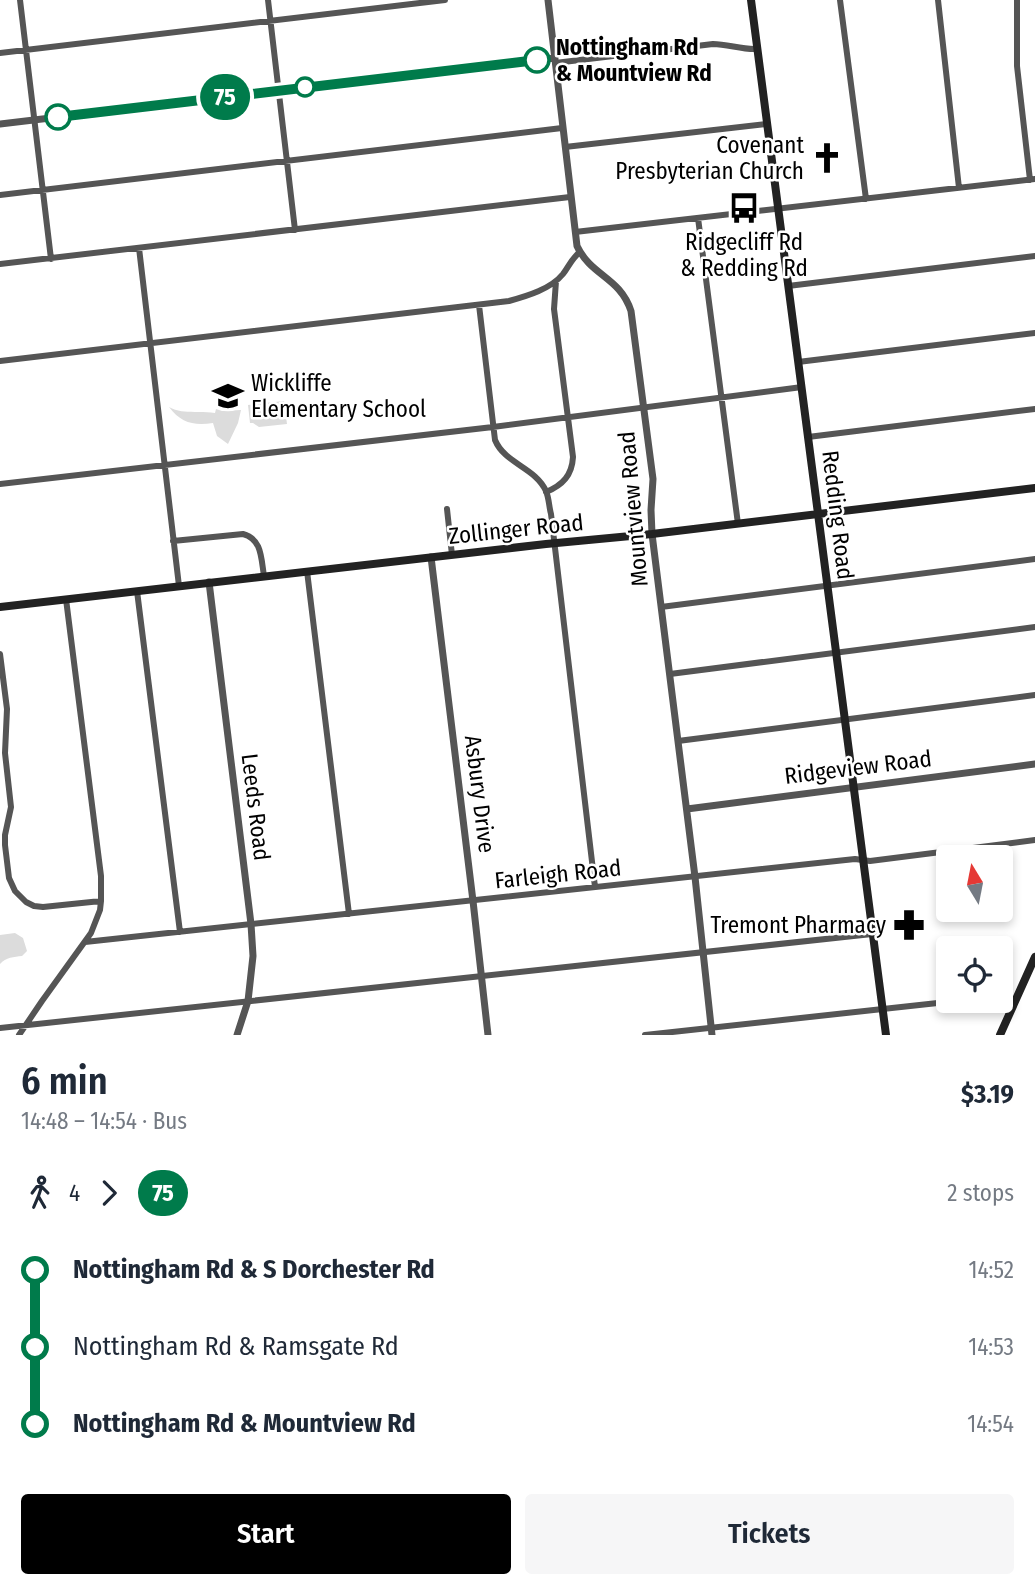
<!DOCTYPE html>
<html lang="en">
<head>
<meta charset="utf-8">
<style>
	body { margin:0; font-family:"Fira Sans Condensed",sans-serif; background:#f6f6f7; color:#1f2937; height:100vh; display:flex; flex-direction:column; font-size:26px; white-space:nowrap }
	* { box-sizing:border-box; margin:0 }
	p { font-size:23px; color:#747a83 }
	.icon { flex:none; width:38px; height:38px; fill:none; stroke:currentColor; stroke-width:2; stroke-linecap:round; stroke-linejoin:round }
	.map { position:relative; height:1035px; overflow:hidden }
	.side { display:flex; flex-direction:column; background:#fff; flex:1 }
	.side>* { flex:none }
	.badge { padding:0 14px; border-radius:23px; font-size:24px; line-height:46px }
	.needle { width:46px; rotate:350deg }
	.fabs { position:absolute; left:936px; top:845px; display:grid; gap:14px }
	.fabs a { display:grid; place-items:center; width:77px; height:77px; border-radius:7px; background:#fff; box-shadow:0 4px 10px #0003; font-size:35px }
	.map>.badge { position:absolute; translate:-50% -50%; box-shadow:0 0 0 4px #fff }
	.legs { display:flex; align-items:center; gap:10px; height:77px; padding:0 21px; font-size:23px }
	.legs p { margin-inline-start:auto }
	.summary { display:flex; align-items:center; justify-content:space-between; height:119px; padding:0 21px }
	h1 { font-size:38px; font-weight:600; line-height:52px }
	.cta { display:flex; gap:14px; margin-top:auto; padding:14px 21px }
	.cta a { flex:1; height:80px; border-radius:7px; background:#000; color:#fff; font-size:28px; font-weight:600; line-height:80px; text-align:center }
	.cta a+a { background:#f6f6f7; color:#1f2937 }
	ul { padding:0 21px; list-style:none }
	li { display:flex; align-items:center; gap:24px; height:77px; font-size:26px }
	li i { display:grid; place-items:center; width:10px; height:100%; margin:0 9px; background:currentColor }
	li i::after { content:''; width:18px; height:18px; margin:-9px; border:5px solid; border-radius:50%; background:#fff }
	li p { margin-inline-start:auto }
	li:first-child i { background:linear-gradient(#0000 50%,currentColor 0) }
	li:last-child i { background:linear-gradient(currentColor 50%,#0000 0) }
	.map>svg:first-child { display:block }
	.green { fill:#dcdcdc }
	.lines { fill:none; stroke-linecap:round; stroke-linejoin:round }
	.minor { stroke:#555; stroke-width:6 }
	.tertiary { stroke:#555; stroke-width:7 }
	.secondary { stroke:#222; stroke-width:8 }
	.line-1-casing { stroke:#fff; stroke-width:16 }
	.line-1 { stroke:#007b4b; stroke-width:10 }
	.stop-1-dot { fill:#fff; stroke:#007b4b; stroke-width:3.5 }
	.labels { text-anchor:middle; stroke-width:5; stroke-linejoin:round; paint-order:stroke }
	.stop-label { font-size:23px; font-weight:bold; fill:#000; stroke:#fff; text-anchor:start }
	.poi-label { font-size:23px; fill:#000; stroke:#fff; text-anchor:end }
	.street-label { font-size:23px; fill:#000; stroke:#fff }
</style>
</head>
<body>
<div class="map">
<svg width="1035" height="1035" viewBox="0 0 1035 1035">
	<rect width="100%" height="100%" fill="#fff"/>
	<path class="green" d="M284,401l3,23 -28,3 -6,-4h-3l-2,-18z
		M169,407c14,8 30,3 46,6l1,-4 6,2 19,-1 -3,13 -10,21 -11,-8 -4,-13c-19,3 -32,0 -44,-16z
		M15,933l8,5 4,13 -5,5c-8,1 -16,1 -22,8v-29z"/>
	<g class="lines">
		<path class="minor" d="M20,0l31,259
			M268,0l27,230
			M840,0l26,199
			M938,0l21,188
			M1017,0v66l13,114
			M0,53l445,-53
			M555,63l158,-19c15,0 29,6 44,5
			M565,147l202,-23
			M0,195l562,-67
			M698,218l40,306
			M575,232l460,-53
			M139,248l40,338
			M0,264l570,-67
			M788,286l247,-30
			M479,305l16,135c10,24 40,27 51,51 3,7 3,16 5,23l44,373
			M0,361l509,-60c18,-5 42,-12 54,-27 6,-8 9,-16 17,-22
			M798,362l237,-29
			M808,437l227,-28
			M0,484l493,-57 309,-40
			M546,492c17,-7 26,-17 27,-35l-19,-148 2,-28
			M447,509l5,46
			M173,541l70,-7c19,5 18,24 21,42
			M307,571l42,343
			M137,591l43,341
			M661,607l374,-48
			M0,654l7,55 -2,44 6,54 -6,28v10l4,33 6,13 11,11 8,4 9,1 58,-6
			M670,674l365,-47
			M678,741l357,-46
			M85,942l770,-83 15,2 165,-21
			M1001,998l15,2
			M0,1028l872,-94
			M19,1035l23,-34 49,-68 9,-23 1,-9v-25l-35,-277
			M645,1035l311,-34"/>
		<path class="tertiary" d="M548,0l29,246c14,30 43,31 54,65l22,168 -2,31 1,24 43,343 17,158
			M0,124l555,-66
			M431,557l42,344 15,134
			M209,582l42,342 2,32 -5,45 -11,34
			M687,809l348,-45"/>
		<path class="secondary" d="M751,0l135,1035
			M0,607l546,-63 106,-10 383,-46
			M1000,1035l35,-78"/>
	</g>
	<g class="lines">
		<defs>
			<path id="line-1" d="M58,117l479,-57"/>
		</defs>
		<use href="#line-1" class="line-1-casing"/>
		<use href="#line-1" class="line-1"/>
	</g>
	<defs>
		<symbol id="church-bare" viewBox="-9 -9 18 18"><path d="M-1.2-6h2.4v3.5h3.3v2.4h-3.3V6h-2.4V-.1h-3.3v-2.4h3.3Z" fill="#000" stroke="#fff" stroke-width="2.5" paint-order="stroke"/></symbol>
		<symbol id="bus-bare" viewBox="-9 -9 18 18"><path d="M-5-6H5V4H4V6H2V4H-2V6H-4V4H-5ZM-3.5-4V0h7V-4ZM-3.5 1.2v1.5H-2V1.2ZM2 1.2v1.5H3.5V1.2Z" fill="#000" stroke="#fff" stroke-width="2.5" paint-order="stroke"/></symbol>
		<symbol id="school-bare" viewBox="-9 -9 18 18"><path d="M0-5L7-2L0 1L-7-2ZM-4 1L0 2.5L4 1V4Q0 6-4 4Z" fill="#000" stroke="#fff" stroke-width="2.5" paint-order="stroke"/></symbol>
		<symbol id="pharmacy-bare" viewBox="-9 -9 18 18"><path d="M-2-6h4v4h4v4h-4v4h-4v-4h-4v-4h4Z" fill="#000" stroke="#fff" stroke-width="2.5" paint-order="stroke"/></symbol>
	</defs>
	<g fill-rule="evenodd">
		<use href="#church-bare" x="805" y="136" width="44" height="44"/>
		<use href="#bus-bare" x="722" y="186" width="44" height="44"/>
		<use href="#school-bare" x="206" y="374" width="44" height="44"/>
		<use href="#pharmacy-bare" x="887" y="903" width="44" height="44"/>
	</g>
	<g class="stop-1-dot">
		<circle cx="537" cy="60" r="12"/>
		<circle cx="305" cy="87" r="9"/>
		<circle cx="58" cy="117" r="12"/>
	</g>
	<g class="labels">
		<g class="stop-label">
			<text x="556" y="55">Nottingham Rd<tspan x="556" dy="26">&amp; Mountview Rd</tspan></text>
		</g>
		<g class="poi-label">
			<text x="804" y="153">Covenant<tspan x="804" dy="26">Presbyterian Church</tspan></text>
			<text x="744" y="250" text-anchor="middle">Ridgecliff Rd<tspan x="744" dy="26">&amp; Redding Rd</tspan></text>
			<text x="251" y="391" text-anchor="start">Wickliffe<tspan x="251" dy="26">Elementary School</tspan></text>
			<text x="886" y="933">Tremont Pharmacy</text>
		</g>
		<g class="street-label">
			<text transform="translate(633 509) rotate(-95)" y="8">Mountview Road</text>
			<text transform="translate(838 515) rotate(83)" y="8">Redding Road</text>
			<text transform="translate(516 529) rotate(-6)" y="8">Zollinger Road</text>
			<text transform="translate(858 767) rotate(-7)" y="8">Ridgeview Road</text>
			<text transform="translate(480 794) rotate(83)" y="8">Asbury Drive</text>
			<text transform="translate(256 807) rotate(83)" y="8">Leeds Road</text>
			<text transform="translate(558 874) rotate(-6)" y="8">Farleigh Road</text>
		</g>
	</g>
</svg>
<div class="fabs">
<a><svg class="needle" viewBox="-14 -14 28 28"><path d="M0-13l5 13h-10z" fill="#e53935"/><path d="M0 13l5-13h-10z" fill="#747a83"/></svg></a>
<a><svg class="icon" aria-label="locate" viewBox="0 0 24 24"><circle cx="12" cy="12" r="6"/><path d="M12 2v4M12 18v4M2 12h4M18 12h4"/></svg></a>
</div>
<b class="badge" style="left:225px;top:97px;background:#007b4b;color:#fff">75</b>
</div>
<section class="side">
<div class="summary"><div><h1>6 min</h1><p>14:48 – 14:54 · Bus</p></div><b>$3.19</b></div>
<div class="legs"><svg class="icon" aria-label="walk" viewBox="0 0 24 24"><circle cx="13" cy="4" r="2"/><path d="M13 8l-2 6 4 7M11 14l-3 7M7 12l3-4h3l4 4"/></svg>4<svg class="icon" aria-label="forward" viewBox="0 0 24 24"><path d="M9 5l7 7-7 7"/></svg><b class="badge" style="background:#007b4b;color:#fff">75</b><p>2 stops</p></div>
<ul>
<li><i style="color:#007b4b"></i><b>Nottingham Rd &amp; S Dorchester Rd</b><p>14:52</p></li>
<li><i style="color:#007b4b"></i><span>Nottingham Rd &amp; Ramsgate Rd</span><p>14:53</p></li>
<li><i style="color:#007b4b"></i><b>Nottingham Rd &amp; Mountview Rd</b><p>14:54</p></li>
</ul>
<div class="cta"><a>Start</a><a>Tickets</a></div>
</section>
</body>
</html>
